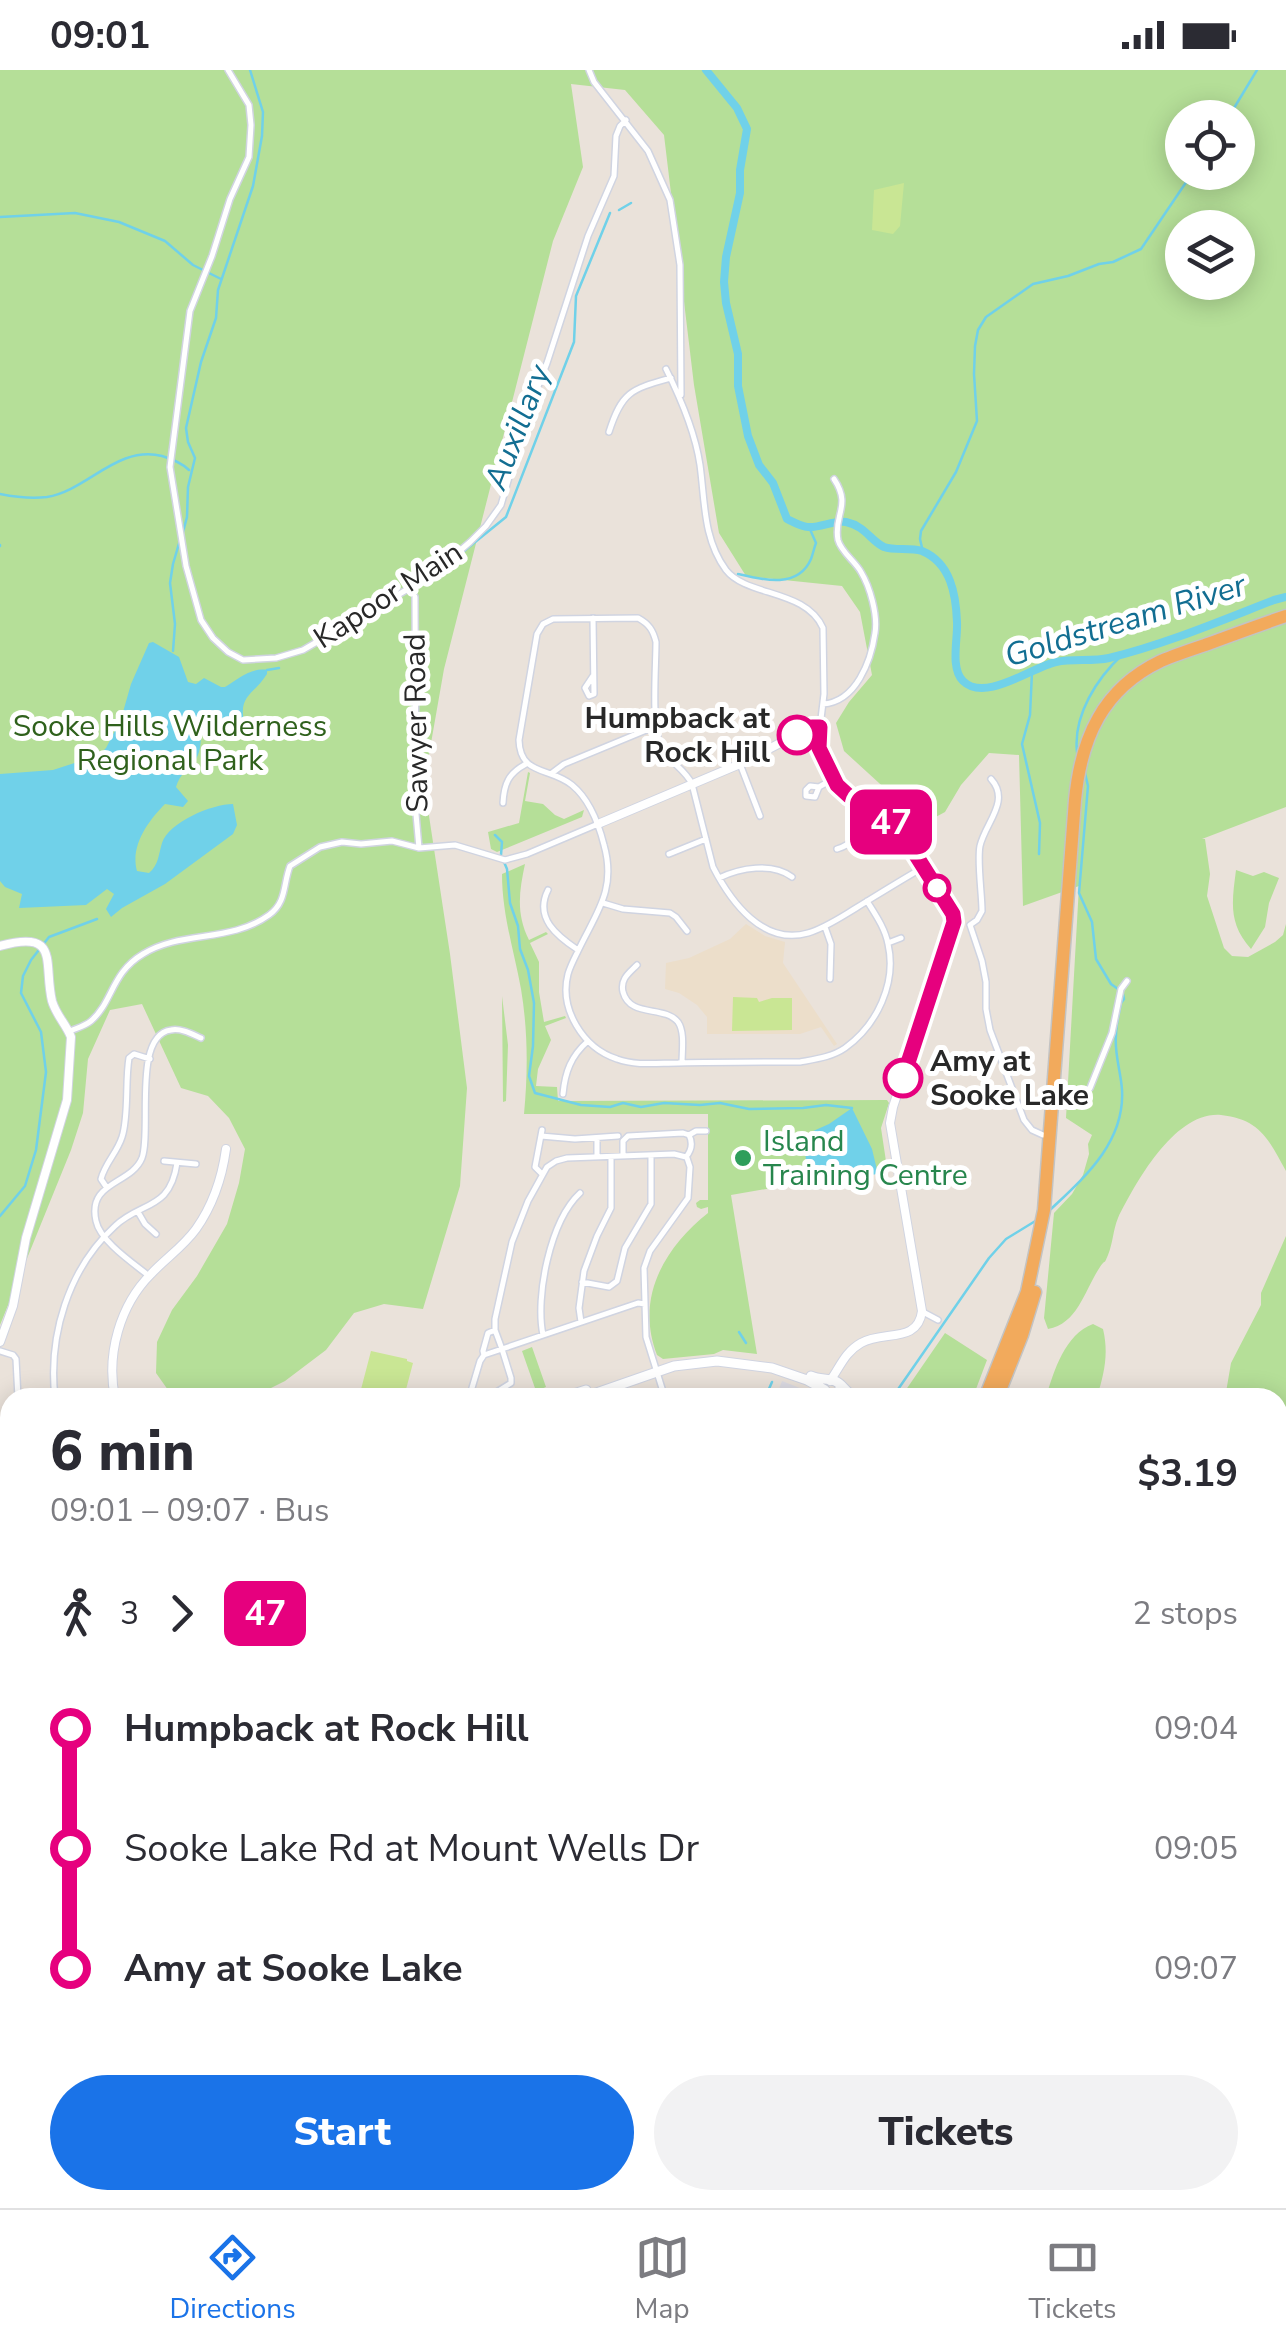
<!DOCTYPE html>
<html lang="en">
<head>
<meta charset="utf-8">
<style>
	body { margin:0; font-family:"Nunito Sans",sans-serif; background:#f2f2f3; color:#2b2b33; height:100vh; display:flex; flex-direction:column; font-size:38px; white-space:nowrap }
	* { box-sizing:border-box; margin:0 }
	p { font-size:32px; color:#7c7c81 }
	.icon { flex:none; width:55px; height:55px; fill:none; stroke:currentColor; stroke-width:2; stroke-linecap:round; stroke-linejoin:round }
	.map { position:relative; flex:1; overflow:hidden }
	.side { position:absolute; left:0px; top:1318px; width:1288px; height:822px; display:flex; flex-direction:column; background:#fff; border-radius:30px 30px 0 0; box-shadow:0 5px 25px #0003 }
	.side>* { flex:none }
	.badge { padding:0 20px; border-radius:15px; font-size:35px; line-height:65px }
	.controls { position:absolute; left:1165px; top:30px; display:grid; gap:20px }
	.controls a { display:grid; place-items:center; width:90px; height:90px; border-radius:50%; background:#fff; box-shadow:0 5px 25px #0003; font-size:50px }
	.map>.badge { position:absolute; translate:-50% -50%; box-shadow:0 0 0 5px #fff }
	.legs { display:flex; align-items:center; gap:15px; height:110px; padding:0 50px; font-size:32px }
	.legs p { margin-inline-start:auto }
	.summary { display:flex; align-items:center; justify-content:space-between; height:170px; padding:0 50px }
	h1 { font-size:55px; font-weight:800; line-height:75px }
	.button { display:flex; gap:20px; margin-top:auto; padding:20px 50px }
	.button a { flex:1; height:115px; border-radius:60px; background:#1a73e8; color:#fff; font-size:40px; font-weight:800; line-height:115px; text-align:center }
	.button a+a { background:#f2f2f3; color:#2b2b33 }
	ul { padding:0 50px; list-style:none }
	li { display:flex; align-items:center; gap:35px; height:120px; font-size:38px }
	li i { display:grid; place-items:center; width:15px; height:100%; margin:0 12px; background:currentColor }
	li i::after { content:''; width:25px; height:25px; margin:-12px; border:8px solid; border-radius:50%; background:#fff }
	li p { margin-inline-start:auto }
	li:first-child i { background:linear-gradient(#0000 50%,currentColor 0) }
	li:last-child i { background:linear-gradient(currentColor 50%,#0000 0) }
	.status { display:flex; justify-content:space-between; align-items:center; height:70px; padding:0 50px; background:#fff; direction:ltr }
	.status svg { height:28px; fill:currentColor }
	.dock { display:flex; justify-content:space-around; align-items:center; height:140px; border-top:2px solid #e1e1e2; background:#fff; font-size:28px; color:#7c7c81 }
	.dock a { display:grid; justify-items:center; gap:5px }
	.dock .on { color:#1a73e8 }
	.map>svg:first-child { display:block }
	.industrial { fill:#dcdbe3 }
	.education { fill:#ecdeca }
	.green { fill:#b5df98; fill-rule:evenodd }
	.pitch { fill:#c9e694 }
	.water { fill:#70d1e9 }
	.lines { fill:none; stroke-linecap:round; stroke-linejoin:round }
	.stream { stroke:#70d1e9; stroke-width:2.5 }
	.river { stroke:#70d1e9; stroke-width:8 }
	.minor-casing { stroke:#d0d4e1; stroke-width:8 }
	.tertiary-casing { stroke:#d0d4e1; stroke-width:10 }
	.secondary-casing { stroke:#d0d4e1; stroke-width:11 }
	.trunk-casing { stroke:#c3c3c3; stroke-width:15 }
	.motorway-casing { stroke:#c3c3c3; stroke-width:16 }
	.minor { stroke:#fff; stroke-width:5 }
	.tertiary { stroke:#fff; stroke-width:8 }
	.secondary { stroke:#fff; stroke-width:9 }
	.trunk { stroke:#f2aa5c; stroke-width:12 }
	.motorway { stroke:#f89358; stroke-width:14 }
	.line-1-casing { stroke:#fff; stroke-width:22 }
	.line-1 { stroke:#e6007e; stroke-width:15 }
	.stop-1-dot { fill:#fff; stroke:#e6007e; stroke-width:5 }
	.leisure-dot { fill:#2e9e5b; stroke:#fff; stroke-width:4 }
	.labels { text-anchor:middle; stroke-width:10; stroke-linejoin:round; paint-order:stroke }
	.street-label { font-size:30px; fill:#282828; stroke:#fff }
	.stop-label { font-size:30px; font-weight:bold; fill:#282828; stroke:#fff; text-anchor:end }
	.park-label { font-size:30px; fill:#2f611c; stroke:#fff }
	.leisure-label { font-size:30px; fill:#27864d; stroke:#fff; text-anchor:start }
	.water-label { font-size:32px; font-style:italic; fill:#126e92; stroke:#fff }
</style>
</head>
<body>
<div class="status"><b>09:01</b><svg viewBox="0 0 49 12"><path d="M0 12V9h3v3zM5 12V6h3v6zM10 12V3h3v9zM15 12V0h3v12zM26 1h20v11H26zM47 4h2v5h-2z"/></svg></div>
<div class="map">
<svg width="1286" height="2138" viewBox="0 0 1286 2138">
	<rect width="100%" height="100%" fill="#eae2da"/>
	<path class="industrial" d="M782,1311l38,15 1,1h-45z"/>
	<path class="education" d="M746,854l19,12 20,6 -2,21 54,81 -3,2 -13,-19 -21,7h-93v-17l-10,-12 -18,-12 -14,-4 1,-26 23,-5 41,-19z
		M10,2069v61h127l-1,8h-133l4,-33 -7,-5v-13z"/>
	<path class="green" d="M0,0h1286v737l-84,32h3l5,35 -3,22 17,52 8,8 16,1 27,-15 8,-7 3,-11v247c-17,-31 -26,-52 -65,-56 -46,-4 -85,67 -103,103 -5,12 -5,25 -10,37 -5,12 -1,2 -8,12 -15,22 -22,57 -52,62l-4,-11 1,-10 9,-95 18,-19 11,-19 6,-21 -1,-10 4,-9 -26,-17 13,-232 -56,20 -4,-151 -30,-2 -28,32 -16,27 -13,7 -18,-4 -70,-64 -8,-28 13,-21 23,-27 -12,-63 -18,-26 -96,-10 -27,-43 -25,-148 -30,-250 -39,-45 -54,-6 12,83 -30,74 -109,428 -20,114 26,171 17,134 -7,98 -37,123 -39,-5 -30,9 -28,37 -41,31 -32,16h-80l-17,-24 1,-31 15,-32 25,-34 30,-52 12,-41 6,-34 -16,-31 -21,-22 -27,-8 -39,-84 -32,6 -22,49 -5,54 -12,37 -71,175zM1182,48h56v54h-56zM1182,158h56v54h-56z
		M528,702l2,1 -5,28 18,3 12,11 9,4 20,-9 -2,7 -85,35 -6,-3 -3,-17 31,-9z
		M525,794c-6,28 -9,50 4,76l17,-8 2,2 -18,9 9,19v30l5,30 21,-6 1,2 -21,8 6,14 -13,29 -2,17 21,1 1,14 329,-1 2,3 -8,25 6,40 -156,27 26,159 -34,-4 -9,4 -51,5 -6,-4c-22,-57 7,-107 51,-142v-6l-7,2 -4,-2 -1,-4 4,-3h8v-86h-184c4,-42 4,-83 -3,-125 -7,-38 -19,-75 -19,-115z
		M1236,800l17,6 11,-4 15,6 -10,25 -4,24 -14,22c-23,-26 -19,-47 -15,-79z
		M502,926l6,49 -2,56 -3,1z
		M1286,1166v402l-8,17v-257h-53l6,-35 30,-58v-12z
		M1093,1254l10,5c6,25 1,45 -6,68h-51c8,-26 19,-63 47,-73z
		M945,1263l42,27 -14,37h-72z
		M532,1277l14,40 -10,4 -14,-40z
		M0,1391h10v79h-10z
		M0,1591l10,3v63h-10z
		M1109,2130h68l17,7 3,-7h9l-3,8h-91z"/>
	<path class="pitch" d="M904,113l-4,43 -7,8 -21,-4 2,-40z
		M733,927l24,1 2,4 13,-4h20v32l-60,1z
		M371,1281l36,8v2l6,2 -9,34h-45z
		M10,2107v23h65l-1,8h-68z"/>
	<path class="water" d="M153,572l26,15 9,25 8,2 8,-6 17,9h4c13,-8 27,-20 42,-17v4c-14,22 -30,21 -22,52l-8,12 -8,1 -5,-16 -4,-3c-29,4 -13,21 -24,39 -7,11 -16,14 -20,28l12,14 -5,6 -18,-3c-17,17 -35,42 -28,67l12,2c10,-9 9,-17 13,-30 7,-21 50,-39 71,-39l4,21 -4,9 -68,50 -43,24 -11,9 -5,-8 8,-15 -7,-5 -21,16 -67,3 3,-14 -17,-7 -5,-6v-107l53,-4 46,-15 7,-7 15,-29 10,-35 18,-41z
		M852,1038l20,41 6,25 -47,6 -17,-2 -8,-13 -1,-24 6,-9 18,-8z
		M329,2130h294l-1,8h-305z"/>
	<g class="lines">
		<path class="stream" d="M1228,48l29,-48
			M619,140l12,-7
			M0,147l75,-4 44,9 46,19 28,24 28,14
			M0,424c15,3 32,5 47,3 41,-7 70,-52 115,-41 10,3 20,7 27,14
			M183,462l4,-15 1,-30 7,-29 -7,-16 -2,-14 15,-66 15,-44 2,-28 35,-104 9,-50 1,-24 -13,-42
			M0,476v-1
			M923,482l-3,-13 1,-8 35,-59 21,-51 -3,-47 1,-28 3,-16 8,-13 47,-33 35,-8 31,-12 14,-2 28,-13 52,-77
			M448,494l58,-47 68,-175 2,-46 34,-83
			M738,504c25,6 60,15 73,-15 2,-5 3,-11 5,-16l-7,-16
			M389,537l11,-11
			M173,581l2,-27 -5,-41 3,-19 7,-24
			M267,600l12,-2
			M1032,602l-2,43 -8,29 18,79 -1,31
			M1077,682c-4,-37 20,-74 46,-98
			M1085,703l3,13 -9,107 13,29 4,37 15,25 7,5
			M495,765l7,7 -1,13
			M504,792l3,7 3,34 8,23 2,23 8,21 6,33 -1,43 -4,30 6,17 46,12 29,2 13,-4 18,4 23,-4 36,2 20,-2 29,6 54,-1 23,-3 26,3
			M1051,1139c34,-32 74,-67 71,-119 -1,-18 -8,-37 -6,-55 0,-11 3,-21 5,-32l3,-4 -1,-5
			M0,1146l25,-30 11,-36 10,-78 -5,-40 -20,-39 2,-17 8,-16 18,-23 48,-18
			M739,1262l7,11
			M765,1328l7,-16
			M892,1328l97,-140 17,-19 31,-19
			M652,2138v-8
			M1199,2138l2,-8"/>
		<path class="river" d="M706,0l31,38 10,21 -7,41v23l-14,64 -2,25 2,21 12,51v32l10,50 11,29 14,18 14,36c6,3 15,8 21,8 13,1 25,-7 38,-5 19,4 25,19 38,25 11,4 26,0 38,4 29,12 34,44 35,71 1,17 -7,46 6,59 22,22 69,-14 93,-19 17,-4 36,0 53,-4 57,-14 111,-37 165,-58l12,-3"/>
		<defs>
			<path id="minor" d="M228,0l21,35 2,20 -2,32 -19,42 -18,57 -22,55 -20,156 16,99 15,54 12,18 15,14 15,8 33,-2 27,-8 105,-61 41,-29 21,-18 16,-16 15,-21 26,-90 20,-52 41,-127 26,-60 2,-40 4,-10 6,-6
				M589,0l5,12 54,69 22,49 10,65 1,130
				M666,299c15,30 29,62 34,96 5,36 3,74 26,105 21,27 80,19 97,58l1,66 -4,33
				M609,362c13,-41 23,-43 62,-54
				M415,527l1,217 3,34
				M593,606l-8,12 4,8 5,-2 -1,-76
				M823,634c33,-2 48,-43 52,-71 3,-18 -5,-46 -14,-61 -6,-11 -20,-20 -23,-32 -5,-25 14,-34 -4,-61
				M740,694l20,52
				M552,703l12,-9 92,-38
				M819,717l-4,10 -9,-1v-6l4,-4 9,1 14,-8
				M503,733c1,-20 6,-30 23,-39
				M837,779c20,-6 26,-22 37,-39
				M669,784l37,-15
				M719,808c21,-10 53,-16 73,-1
				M548,820c-14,28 9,46 30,60
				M867,831c8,13 18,27 21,43 9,39 -11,81 -43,104 -13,9 -29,11 -45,14 -41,0 -81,0 -122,1 -20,0 -42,3 -61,-4 -34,-11 -58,-50 -49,-85 2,-7 6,-15 9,-21 18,-39 40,-62 27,-108 -5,-20 -15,-46 -32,-60 -22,-18 -52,-9 -53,-45l18,-106 6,-10 10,-5 85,-1c11,6 15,12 18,24 0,25 -5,84 5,105 7,14 24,22 31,37l21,83c18,35 50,79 95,66 17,-5 33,-16 48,-25 23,-14 45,-28 68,-41
				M603,833l20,6 47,4 6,4 11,14
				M970,855l12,36 4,21v27l4,21 34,90 8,10 11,5
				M970,855l7,-5 5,-9c0,-17 -5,-50 -2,-65 5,-23 31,-45 11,-67
				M825,857l6,17 -1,35
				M888,873l13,-5
				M637,895c-8,8 -17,14 -14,27 7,26 41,13 55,30 7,10 4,29 4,41
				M70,961c7,-3 15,-5 21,-10 22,-19 20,-48 52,-67 39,-24 87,-11 126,-39 18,-13 14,-31 21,-49l30,-19 22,-5 19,2 31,-3 27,7 36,-3 50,15 22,-6 71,-30
				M563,1024c2,-22 8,-38 25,-53
				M1060,1027l21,-4 9,-5 22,-55 9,-44 6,-8
				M542,1060l-7,37 7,7
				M689,1065l7,-4h10
				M541,1066l34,3 43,-3
				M597,1068v19
				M623,1086v-15l5,-5 55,-3 6,2c4,8 2,16 -3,22
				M164,1091l32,3
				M107,1118l-6,-9c4,-16 16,-26 21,-42 7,-21 3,-56 7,-79l5,-4 16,5
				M138,1142l7,12 11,10
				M149,1206c-16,-13 -49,-35 -53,-55 -9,-40 35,-36 46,-63 10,-27 -10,-123 29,-128 10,-2 21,4 30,8
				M582,1212l27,5 8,-6 8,-33 26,-44v-49
				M645,1234l-7,-1 -136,46 -7,-19v-11l17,-77 16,-41 19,-34 9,-6 11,-3 107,-4 12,3
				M923,1242l15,8
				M581,1252l-2,-14 5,-37 13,-35 14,-28v-51
				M543,1265c-8,-38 7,-114 37,-142
				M0,1281l13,4 3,4 2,39
				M484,1285l18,-6 9,29v5l-24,15
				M55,1328c-7,-62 13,-129 60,-172 26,-25 55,-15 62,-63
				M469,1328l11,-37 4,-6 -1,-4 5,-18 7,-3
				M665,1328l-19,-61 -2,-69 6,-17 38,-53 2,-31 -3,-9
				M1278,1526l8,-11
				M0,1683h10
				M0,1728h10
				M5,1750l5,50
				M0,1898l10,-6
				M0,2041l10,-27
				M1278,2102h8
				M157,2130l10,8
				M1229,2130l7,8
				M249,2138l23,-8
				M647,2138l1,-8"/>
			<path id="tertiary" d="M598,754l142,-60 65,-34 15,-3 -1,21 18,37 12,11 43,27 12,12 49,79 1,7 -61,186 -3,16 32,188c-4,33 -39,19 -61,32 -16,9 -21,24 -31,38
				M0,876c61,-17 43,17 52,55 4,14 14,23 19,36l-4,63 -41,138 -13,68 -13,36
				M115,1328c-9,-44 5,-93 36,-124 15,-16 32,-27 45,-45 17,-24 26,-51 30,-80
				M0,1585l10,6
				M1278,1609l8,-18
				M1278,1711l8,5
				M1278,1898l8,4
				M1278,1917l8,-4
				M1278,2046l8,11"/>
			<path id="secondary" d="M811,1306c8,4 16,2 24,5 10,4 9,13 26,17
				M833,1327l7,-2v-9
				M561,1328l25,-8
				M582,1328l92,-32 43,-5 55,7 35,12 18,10
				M0,1844l10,-4
				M203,2130l1,8
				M212,2130v8"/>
			<path id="trunk" d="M985,1328l42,-106 17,-82 31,-410c6,-61 27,-111 86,-139 14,-6 29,-11 44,-16 27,-10 54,-20 81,-29
				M997,1328l25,-63 13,-43"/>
			<path id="motorway" d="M1042,2130l1,8
				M1067,2130l3,8
				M1082,2130l3,8"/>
		</defs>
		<use href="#minor" class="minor-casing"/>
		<use href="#tertiary" class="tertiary-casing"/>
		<use href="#secondary" class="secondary-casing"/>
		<use href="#trunk" class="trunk-casing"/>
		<use href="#motorway" class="motorway-casing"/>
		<use href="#minor" class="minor"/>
		<use href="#tertiary" class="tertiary"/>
		<use href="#secondary" class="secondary"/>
		<use href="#trunk" class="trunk"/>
		<use href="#motorway" class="motorway"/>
	</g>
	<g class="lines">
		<defs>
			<path id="line-1" d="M797,665l15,-8h8l-1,21 18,37 12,11 43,27 10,10 51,81 1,8 -51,156"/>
		</defs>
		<use href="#line-1" class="line-1-casing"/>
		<use href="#line-1" class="line-1"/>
	</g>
	<g class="stop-1-dot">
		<circle cx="797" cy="665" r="18"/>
		<circle cx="937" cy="818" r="12"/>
		<circle cx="903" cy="1008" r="18"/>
	</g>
	<circle class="leisure-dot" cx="743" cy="1088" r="10"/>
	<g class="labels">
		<g class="street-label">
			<text transform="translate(388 525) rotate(-33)" y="10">Kapoor Main</text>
			<text transform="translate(416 653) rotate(-91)" y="10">Sawyer Road</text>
		</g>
		<g class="stop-label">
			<text x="770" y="658">Humpback at<tspan x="770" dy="34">Rock Hill</tspan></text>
			<text x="930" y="1001" text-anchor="start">Amy at<tspan x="930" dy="34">Sooke Lake</tspan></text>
		</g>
		<g class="park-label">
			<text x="170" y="666">Sooke Hills Wilderness<tspan x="170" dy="34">Regional Park</tspan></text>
		</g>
		<g class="leisure-label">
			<text x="763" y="1081">Island<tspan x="763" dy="34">Training Centre</tspan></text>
		</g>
		<g class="water-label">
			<text transform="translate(517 357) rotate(-69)" y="11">Auxillary</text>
			<text transform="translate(1125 550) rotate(-17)" y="11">Goldstream River</text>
		</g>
	</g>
</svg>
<div class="controls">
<a><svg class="icon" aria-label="locate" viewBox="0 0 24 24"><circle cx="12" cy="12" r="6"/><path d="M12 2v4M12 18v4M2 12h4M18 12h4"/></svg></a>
<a><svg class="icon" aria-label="layers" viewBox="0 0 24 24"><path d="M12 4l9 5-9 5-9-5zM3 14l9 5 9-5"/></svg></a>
</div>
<b class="badge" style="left:891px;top:752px;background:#e6007e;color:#fff">47</b>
<section class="side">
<div class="summary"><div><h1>6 min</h1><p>09:01 – 09:07 · Bus</p></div><b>$3.19</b></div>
<div class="legs"><svg class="icon" aria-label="walk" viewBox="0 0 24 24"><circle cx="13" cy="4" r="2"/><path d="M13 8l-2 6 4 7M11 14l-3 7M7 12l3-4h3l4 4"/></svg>3<svg class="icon" aria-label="forward" viewBox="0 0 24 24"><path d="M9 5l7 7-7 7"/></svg><b class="badge" style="background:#e6007e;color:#fff">47</b><p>2 stops</p></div>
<ul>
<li><i style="color:#e6007e"></i><b>Humpback at Rock Hill</b><p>09:04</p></li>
<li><i style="color:#e6007e"></i><span>Sooke Lake Rd at Mount Wells Dr</span><p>09:05</p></li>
<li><i style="color:#e6007e"></i><b>Amy at Sooke Lake</b><p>09:07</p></li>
</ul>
<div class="button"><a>Start</a><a>Tickets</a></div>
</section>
</div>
<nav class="dock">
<a class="on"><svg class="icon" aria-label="directions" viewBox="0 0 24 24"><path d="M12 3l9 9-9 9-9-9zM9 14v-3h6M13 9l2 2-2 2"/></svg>Directions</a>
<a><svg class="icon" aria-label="map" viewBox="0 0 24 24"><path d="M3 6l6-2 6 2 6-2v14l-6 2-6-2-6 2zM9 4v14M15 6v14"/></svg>Map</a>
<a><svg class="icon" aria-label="tickets" viewBox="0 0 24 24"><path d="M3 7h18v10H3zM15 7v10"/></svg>Tickets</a>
</nav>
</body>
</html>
